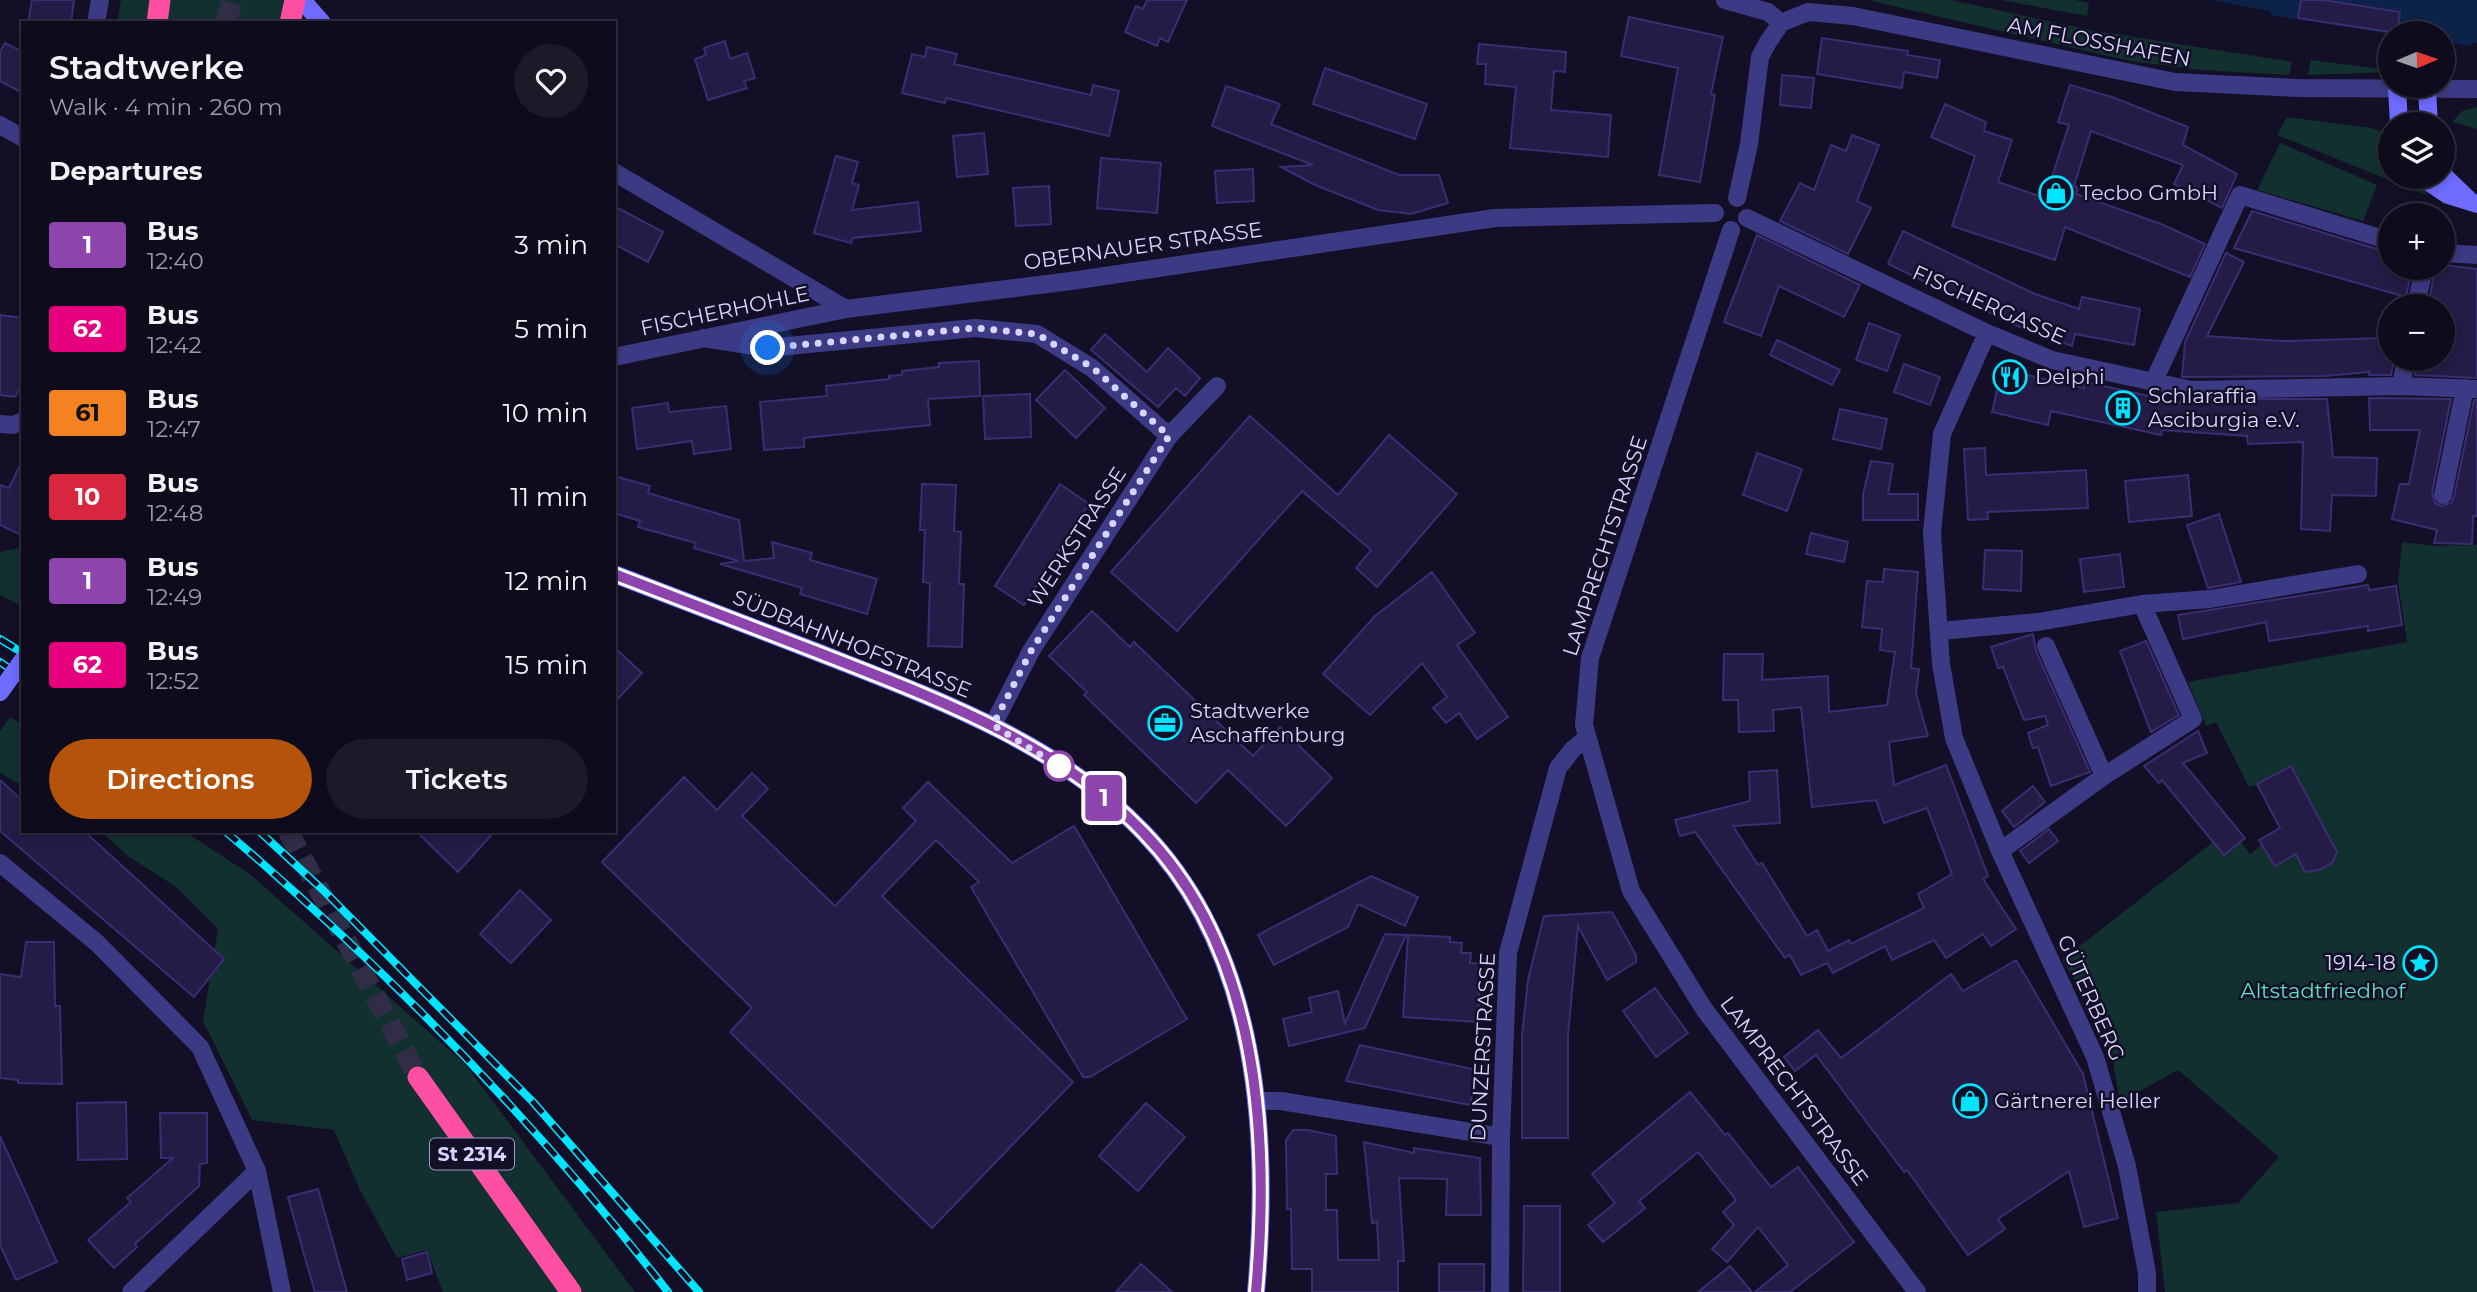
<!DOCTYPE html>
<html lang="en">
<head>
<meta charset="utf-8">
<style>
	body { margin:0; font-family:Montserrat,sans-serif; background:#1c1929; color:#f1f3f6; height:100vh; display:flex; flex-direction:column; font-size:26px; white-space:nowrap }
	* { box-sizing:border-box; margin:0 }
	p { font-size:23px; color:#9b9ba3 }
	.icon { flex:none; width:38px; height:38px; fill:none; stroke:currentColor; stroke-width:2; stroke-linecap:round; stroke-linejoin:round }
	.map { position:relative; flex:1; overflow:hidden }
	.sheet { position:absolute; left:21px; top:21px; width:595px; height:812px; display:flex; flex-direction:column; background:#0e0b1c; border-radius:0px; box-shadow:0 4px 10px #0003,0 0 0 2px #2e2b3b }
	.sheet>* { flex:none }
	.badge { padding:0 14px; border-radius:5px; font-size:24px; line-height:46px }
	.needle { width:46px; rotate:88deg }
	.fabs { position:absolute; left:2378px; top:21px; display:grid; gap:14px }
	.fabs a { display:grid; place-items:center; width:77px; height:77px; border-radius:50%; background:#0e0b1c; box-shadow:0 4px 10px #0003,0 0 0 2px #2e2b3b; font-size:35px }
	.you { position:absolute; width:35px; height:35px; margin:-18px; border:5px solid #fff; border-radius:50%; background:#1a73e8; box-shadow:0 0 0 10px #1a73e833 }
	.map>.badge { position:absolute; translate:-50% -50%; box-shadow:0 0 0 4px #fff }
	h2 { padding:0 28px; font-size:26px; line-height:63px }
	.round { display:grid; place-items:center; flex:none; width:74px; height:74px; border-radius:37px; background:#1c1929 }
	.summary { display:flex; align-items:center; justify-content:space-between; height:119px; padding:0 28px }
	h1 { font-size:33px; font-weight:600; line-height:52px }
	.primary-button { display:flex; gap:14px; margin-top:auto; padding:14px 28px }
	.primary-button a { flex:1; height:80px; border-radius:42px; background:#b45309; color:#fff; font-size:28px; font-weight:600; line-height:80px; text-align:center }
	.primary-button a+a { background:#1c1929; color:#f1f3f6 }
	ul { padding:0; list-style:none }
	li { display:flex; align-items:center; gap:21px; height:84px; padding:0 28px }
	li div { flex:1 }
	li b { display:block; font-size:26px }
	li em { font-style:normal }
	li .badge { min-width:77px; font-weight:700; text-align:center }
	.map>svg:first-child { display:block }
	.green { fill:#12302f }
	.water { fill:#0c2248 }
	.building { fill:#241b47; stroke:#3b2d73; stroke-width:2 }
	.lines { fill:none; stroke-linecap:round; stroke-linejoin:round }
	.highway-tunnel { stroke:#312d47; stroke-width:21; stroke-dasharray:21 10; stroke-linecap:butt }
	.street { stroke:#3d3a85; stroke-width:18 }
	.secondary { stroke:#6f6bff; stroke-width:18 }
	.highway { stroke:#ff4fa3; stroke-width:21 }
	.rail-casing { stroke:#00e5ff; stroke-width:8 }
	.rail { stroke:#130f26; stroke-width:5; stroke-dasharray:16; stroke-linecap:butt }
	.secondary-bridge { stroke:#6f6bff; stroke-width:18 }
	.line-casing { stroke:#fff; stroke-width:16 }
	.line { stroke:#8e44ad; stroke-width:10 }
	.walk { stroke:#d9d4ff; stroke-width:7; stroke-dasharray:0 12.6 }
	.stop-dot { fill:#fff; stroke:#8e44ad; stroke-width:3.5 }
	.labels { text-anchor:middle; stroke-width:5; stroke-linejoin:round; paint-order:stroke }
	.shield { fill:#130f26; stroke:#9e99be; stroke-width:2 }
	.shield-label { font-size:19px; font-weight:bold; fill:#d9d4ff }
	.street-label { font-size:21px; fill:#d9d4ff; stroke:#130f26 }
	.poi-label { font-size:21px; fill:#d9d4ff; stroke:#130f26; text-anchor:start }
	.park-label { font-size:21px; fill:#5fe0c0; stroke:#130f26 }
</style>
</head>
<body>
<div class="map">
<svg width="2477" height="1292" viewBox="0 0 2477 1292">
	<rect width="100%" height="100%" fill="#130f26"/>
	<path class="green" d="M121,0h191l-24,23h-171z
		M1868,0h83l139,30 202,32 -3,13 -88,-5 -71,-9z
		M2001,0h74l14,3 -2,13z
		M2311,60l79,10v2l-82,3z
		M2477,107v22l-25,-7 10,-11z
		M2287,117l84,11 19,6v43h25l14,19 -152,-61z
		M2280,143l97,42 -14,36 -106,-31z
		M2402,542l33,4 42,-1v747h-312l-9,-80 82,-9 41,-46 -101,-87 -58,32 -13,-75 -45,-67 151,-118 27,-1 10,13 12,-9 -3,-5 21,-12 -23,-43 -8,2 -33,-65 -10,4 -18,-44 219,-40 -9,-60z
		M23,547v60l-23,-12v-43z
		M10,717l13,8v61l-23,-13v-42z
		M100,831h84l67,44 214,189 170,228h-192l-16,-42 -30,8 -37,-68 -26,-60 -82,-10 -49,-99 15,-92 -42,-42 -48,-31z"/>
	<path class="water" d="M2210,0h267v43h-6v3l-28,-4v-9l-53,1 -119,-19 -1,-4z"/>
	<path class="building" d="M32,0h42l-3,23h-43z
		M1147,0h40l-19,42 -8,-4 -3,8 -32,-14 11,-26 7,3z
		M2301,0h22l77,12 -3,21 -99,-15z
		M1629,17l94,20 -12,57 4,1 -15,87 -41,-7 19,-107 -57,-12z
		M1822,38l86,13 -1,4 33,5 -3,18 -33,-6 -2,16 -85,-14z
		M725,41l5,18 17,-6 8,25 -11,3 3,7 -39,12 -13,-41 11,-4 -2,-7z
		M5,43l18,9v41l-23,-12v-29z
		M1479,44l87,8 -1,20 -11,-1 -3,39 60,5 -3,42 -98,-9 6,-61 -31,-3 1,-20h-9z
		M927,47l30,7 -3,10 137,31 2,-10 26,6 -10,45 -163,-38 -1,5 -43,-10 10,-39 13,3z
		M1325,68l102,36 -12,35 -102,-35z
		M1782,75l32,3 -3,30 -31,-3z
		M2070,85l42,12 76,30 -5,18 54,29 -15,34 -48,-24 9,-19 -92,-34 -17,55 4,2 -2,6 85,30 44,20 -15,33 -125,-50 -10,33 -103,-34 23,-70 -44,-19 14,-33 41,18 -2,9 28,9 -14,42 47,16 24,-73 -11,-3z
		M1226,86l54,18 -9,20 128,51h40l9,28 -37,11 -33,-4 -63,-25 -34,-18 32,-2 -101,-39z
		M984,133l4,41 -31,3 -4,-41z
		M1852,135l27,10 -22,56 14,7 -23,46 -68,-33 20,-38 14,7 17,-45 15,6z
		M836,156l22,6 -6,21 7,2 -7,25 66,-8 3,29 -68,7 -2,5 -37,-10z
		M1101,158l60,5 -4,50 -60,-5z
		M1253,169l1,32 -37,2 -2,-32z
		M1049,186l2,38 -35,2 -3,-38z
		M614,206l49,26 -15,30 -34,-18z
		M2252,211l138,42v15h22l-6,29 -172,-49z
		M1903,231l132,63 44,15 3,-12 58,12 -6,36 -59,-11 -3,12 -50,-18 -134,-64z
		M1757,235l103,50 -16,32 -65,-31 -18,50 -37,-14z
		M2226,253l18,9 -37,74 75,5 103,-3 1,21h8l-3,16h-22v-3l-44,4 -143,1 3,-35z
		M2443,265l34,4v109l-62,-3 2,-16h26v-56l-14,-1 6,-34h8z
		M0,315l23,3v65l-8,14 -15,-2z
		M1869,323l31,12 -13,36 -31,-11z
		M1105,334l42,38 21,-24 32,30 -15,18 -9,-8 -18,19 -67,-57z
		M1777,340l63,30 -8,15 -62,-30z
		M979,361l1,35 -52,3 2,26 -126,13v9l-40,3 -4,-48 67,-6 -1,-10 63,-7v-3l13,-1v-4l37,-4v-4z
		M1904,364l36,13 -10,28 -36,-13z
		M2002,369l82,19 1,-6 96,21v-4h146l6,58 44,1 -1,38 -44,-1 -2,36 -29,-2 2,-87 -55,2 -1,-8 -85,-6 -1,5 -110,-24 -3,14 -56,-13z
		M1065,370l40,38 -29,30 -40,-38z
		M1030,394l1,43 -46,2 -2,-43z
		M2369,398l82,1 -19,94 3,10 6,3 10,-3 3,-6 20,-97h3v116h-4l-1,28 -38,-1 3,-13 -45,-11 8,-35h9l11,-54h-50z
		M668,403l1,9 57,-6 5,43 -37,5 -2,-13 -55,8 -5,-41z
		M1840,409l47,10 -6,30 -48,-10z
		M1250,416l88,79 51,-60 68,59 -80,93 -21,-19 15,-18 -69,-59 -125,140 -66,-59z
		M1985,448l1,27 100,-5 2,38 -101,4 1,7 -20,1 -4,-71z
		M1757,453l45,16 -15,42 -44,-16z
		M23,459v77l-23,-11v-40l9,3z
		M1871,461l22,3 -5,30h30v26h-55v-26z
		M2188,475l4,41 -63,6 -4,-41z
		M614,476l36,10 -2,7 91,27 5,41 30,-3 -2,-16 40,11 -2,7 67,19 -10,35 -67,-20 2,-6 -82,-24 19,-3 -45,-13 2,-5 -58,-16 2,-6 -26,-8z
		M922,484l34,1 -2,46 7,1 -2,52h5l-2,63 -34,-1 2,-63 -7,-1 2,-52h-5z
		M1060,484l29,20 -65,101 -29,-19z
		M2219,514l22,68 -33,6 -21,-63z
		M1811,533l37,9 -4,20 -38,-8z
		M1985,550l37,1 -1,40 -38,-2z
		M2120,554l4,33 -40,5 -4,-33z
		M1884,569l34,3 -7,96 8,1 -3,25 12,42 -39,6 5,43 52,-20 42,111 -5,3 33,50 -25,17 -8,-12 -37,24 -12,-18 -42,20 -7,-14 -52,27 -6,-10 -26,12 -11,-20 -5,3 -90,-126 -15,4 -5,-16 75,-19 -1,-29 28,-2 3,53 -47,3 25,39 4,-2 45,73 10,-6 11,21 21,-11 2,4 73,-36 -6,-14 34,-20 -25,-66 -43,15 -8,-23 -64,7 -11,-100 -28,3 1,21 -35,1 -1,-32h-15l1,-46h39l-1,26 66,-4 1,36 58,-7 8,-53 -15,-2 2,-21 -20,-2 5,-46 16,1z
		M1432,572l43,61 -18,12 51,72 -31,22 -18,-26 -13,10 -13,-15 14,-11 -25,-34 -52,52 -47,-41 52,-58z
		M2368,585l1,5 27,-4 6,39 -34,6v-5l-99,15 -3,-19 -83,17 -5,-24z
		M1092,611l38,36 4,-5 119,114 27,-29 52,51 -46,48 -58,-56 -32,33 -112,-108 3,-3 -38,-36z
		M2033,634l3,17 54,121 -39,14 -13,-39 -5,1 -5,-15 20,-8 -3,-9 -21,4 -21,-53 -5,1 -7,-21z
		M2146,641l33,74 -28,17 -31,-81z
		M614,647l28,26 -28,30z
		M2198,731l9,22 -24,10 62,75 -21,17 -62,-75 -3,3 -15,-17z
		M2291,766l46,86 -5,11 -13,7 -14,2 -9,-18 -21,12 -16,-26 21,-12 -23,-44z
		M752,773l16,16 -26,27 93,90 81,-85 -13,-13 25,-26 84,81 62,-37 113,193 -97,58h-7l-112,-190 8,-5 -43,-42 -54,56 191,186 -141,146 -202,-196 22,-24 -150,-146 82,-85 33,33z
		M0,780l23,21v30h61l140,128 -30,38 -194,-166z
		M2033,786l12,16 -31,25 -12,-16z
		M2049,829l9,12 -29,22 -9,-12z
		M416,831h79l-37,41z
		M1371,876l47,21 -13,29 -47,-22 -10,23 -74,38 -16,-30z
		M520,890l31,30 -40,43 -31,-29z
		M1612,912l24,43v7l-29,18 -29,-54 -10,109v103h-46v-102l6,-56 16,-64z
		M1385,934l21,1 -41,93 -76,18 -6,-27 29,-7 -3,-14 29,-7 7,32z
		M1408,935l42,2v5l12,1 -1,10h10l-1,10 11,1 -3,58 -75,-5z
		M26,942h28l1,64h5l2,78 -44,-1v-3l-18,-2v-104l21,3z
		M2016,960l67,114 35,144 -34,9 -15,-56 -71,48 7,10 -37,26 -61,-85 -3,2 -88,-117 -21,16 -11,-14 34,-27 23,28 110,-84 12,17z
		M1655,988l33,45 -32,24 -33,-46z
		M1360,1045l117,25 -7,35 -124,-24z
		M1690,1092l35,43 3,-2 43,54 27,-20 56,75 -64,50h-35l33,-27 -30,-38 -31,35 -15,-13 22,-24 -11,-13 13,-12 -38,-48 -59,49 6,7 -42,34 -15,-17 27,-22 -23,-29z
		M126,1102l1,57 -49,1 -1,-57z
		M1146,1103l39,34 -47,54 -39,-35z
		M160,1113h47v50l-7,1 -1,22 -64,58 2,3 -23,21 -26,-28 43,-38 -4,-4 46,-40h-12z
		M1293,1130h15l28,6 1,38h-11v36h11l1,50h41l-2,-38 -5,1 -8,-81 50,11v-5l66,10 1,57h-35l1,-36 -48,-1 5,83h-6v31h-86v-23h-20l-1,-60h-4l-1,-69z
		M0,1136l57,126 -41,18 -16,-35z
		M318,1189l11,39 18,64h-32l-10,-34 -17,-61z
		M1524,1206h36v86h-37z
		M427,1252l5,21 -25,7 -5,-21z
		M1141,1264l31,28h-56z
		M1439,1264h45v28h-45z
		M1730,1266l22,26h-54z"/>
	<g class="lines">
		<path class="highway-tunnel" d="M225,23l8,-23
			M288,831l130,246"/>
		<path class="street" d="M1725,0l43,12 13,11
			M96,23l4,-23
			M0,125l23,13
			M614,172l232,137 225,-28 424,-63 220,-5
			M1737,198l12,-54 11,-87 8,-15 13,-19 27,-11 45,4 322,66 123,6 179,1
			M1747,218l240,115 65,27 139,30 210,-4 76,3
			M1731,230l-141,428 -6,67 47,166 73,118 213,283
			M2443,253l34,2
			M2416,306l8,-38
			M1987,333l-45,101 -10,99 9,131 13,74 46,113 95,206 32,109 20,107v19
			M703,338l64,10 208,-20 62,6 55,34 77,68
			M614,357l232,-48
			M2153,383l87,-188 150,46
			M2401,386l5,-27
			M0,424l13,1 10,-4
			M2443,495l22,-107
			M2142,604l68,-5 148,-25
			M1940,631l98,-9 104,-18 51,115 -89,57 -104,75
			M2046,646l58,130
			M993,725l38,-74 138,-215 48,-50
			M0,863l97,80 103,104 57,124 25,121
			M1256,1101h25l220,36
			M131,1292l126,-121
			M1500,1292l1,-155 7,-184 50,-185 15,-19 14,-11"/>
		<path class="secondary" d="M302,0l20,23
			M2397,88l2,36
			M2427,89l2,35
			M2443,175l25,24
			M2421,177l27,18 29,9
			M614,574c70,27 139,54 208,80 112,44 236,89 321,178 116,120 127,303 113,460"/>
		<path class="highway" d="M157,23l3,-23
			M290,23l5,-23
			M418,1077l153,215"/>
		<defs>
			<path id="rail" d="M0,639l23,14
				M0,662l23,16
				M225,831c163,139 312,292 443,461
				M259,831l64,59 210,212 166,190"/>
		</defs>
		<use href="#rail" class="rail-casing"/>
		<use href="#rail" class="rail"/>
		<path class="secondary-bridge" d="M0,692l23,-32"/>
	</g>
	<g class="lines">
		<defs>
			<path id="line" d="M614,574c70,27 139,54 208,80 112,44 236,89 321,178 116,119 127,303 113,460"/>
		</defs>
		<use href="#line" class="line-casing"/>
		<use href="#line" class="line"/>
		<path class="walk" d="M768,348l207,-20 62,6 56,34 76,68 -138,215 -38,74 70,44 -4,-3"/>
	</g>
	<defs>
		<symbol id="shop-ring" viewBox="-11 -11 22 22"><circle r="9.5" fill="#130f26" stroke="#00e5ff" stroke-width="1.5"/><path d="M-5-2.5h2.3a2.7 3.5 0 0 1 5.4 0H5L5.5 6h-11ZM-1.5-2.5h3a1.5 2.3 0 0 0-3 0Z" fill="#00e5ff"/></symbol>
		<symbol id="restaurant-ring" viewBox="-11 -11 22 22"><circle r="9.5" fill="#130f26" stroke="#00e5ff" stroke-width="1.5"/><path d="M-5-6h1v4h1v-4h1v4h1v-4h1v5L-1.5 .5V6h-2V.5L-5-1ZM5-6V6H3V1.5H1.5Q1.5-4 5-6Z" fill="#00e5ff"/></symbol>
		<symbol id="building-ring" viewBox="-11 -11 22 22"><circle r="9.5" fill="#130f26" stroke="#00e5ff" stroke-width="1.5"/><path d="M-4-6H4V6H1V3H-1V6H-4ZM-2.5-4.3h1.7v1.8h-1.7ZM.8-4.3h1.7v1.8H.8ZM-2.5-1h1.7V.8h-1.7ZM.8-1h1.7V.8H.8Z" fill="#00e5ff"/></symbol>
		<symbol id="office-ring" viewBox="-11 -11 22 22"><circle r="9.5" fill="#130f26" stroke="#00e5ff" stroke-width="1.5"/><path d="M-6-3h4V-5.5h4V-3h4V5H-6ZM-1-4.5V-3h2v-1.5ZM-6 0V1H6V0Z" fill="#00e5ff"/></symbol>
		<symbol id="sight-ring" viewBox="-11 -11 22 22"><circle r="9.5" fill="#130f26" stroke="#00e5ff" stroke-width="1.5"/><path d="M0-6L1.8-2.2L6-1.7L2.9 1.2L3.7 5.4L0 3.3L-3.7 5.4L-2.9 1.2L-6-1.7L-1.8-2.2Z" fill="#00e5ff"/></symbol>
	</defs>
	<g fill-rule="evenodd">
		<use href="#shop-ring" x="2037" y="174" width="38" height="38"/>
		<use href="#restaurant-ring" x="1991" y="358" width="38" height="38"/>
		<use href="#building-ring" x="2104" y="389" width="38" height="38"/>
		<use href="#office-ring" x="1146" y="704" width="38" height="38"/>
		<use href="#sight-ring" x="2401" y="944" width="38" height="38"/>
		<use href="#shop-ring" x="1951" y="1082" width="38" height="38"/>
	</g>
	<circle class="stop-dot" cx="1059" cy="766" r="14"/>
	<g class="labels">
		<rect class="shield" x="430" y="1138.5" width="84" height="31" rx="5"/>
		<g class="shield-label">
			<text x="472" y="1161">St 2314</text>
		</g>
		<g class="street-label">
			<text transform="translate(2099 42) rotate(11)" y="7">AM FLOSSHAFEN</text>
			<text transform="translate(1143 246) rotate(-8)" y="7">OBERNAUER STRASSE</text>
			<text transform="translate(1989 305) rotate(24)" y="7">FISCHERGASSE</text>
			<text transform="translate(725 311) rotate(-12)" y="7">FISCHERHOHLE</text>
			<text transform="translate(1077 537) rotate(-57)" y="7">WERKSTRASSE</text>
			<text transform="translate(1605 546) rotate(-72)" y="7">LAMPRECHTSTRASSE</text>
			<text transform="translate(852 644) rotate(22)" y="7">SÜDBAHNHOFSTRASSE</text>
			<text transform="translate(2091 998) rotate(66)" y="7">GÜTERBERG</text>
			<text transform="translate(1483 1047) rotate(-87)" y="7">DUNZERSTRASSE</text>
			<text transform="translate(1794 1091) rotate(53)" y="7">LAMPRECHTSTRASSE</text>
		</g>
		<g class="poi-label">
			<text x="2080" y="200">Tecbo GmbH</text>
			<text x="2035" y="384">Delphi</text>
			<text x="2148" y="403">Schlaraffia<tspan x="2148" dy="24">Asciburgia e.V.</tspan></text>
			<text x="1190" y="718">Stadtwerke<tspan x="1190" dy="24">Aschaffenburg</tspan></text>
			<text x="2396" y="970" text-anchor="end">1914-18</text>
			<text x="1994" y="1108">Gärtnerei Heller</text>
		</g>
		<g class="park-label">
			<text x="2323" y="998">Altstadtfriedhof</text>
		</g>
	</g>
</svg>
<div class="fabs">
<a><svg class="needle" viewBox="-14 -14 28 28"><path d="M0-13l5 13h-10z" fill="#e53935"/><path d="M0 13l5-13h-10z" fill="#9b9ba3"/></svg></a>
<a><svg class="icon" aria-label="layers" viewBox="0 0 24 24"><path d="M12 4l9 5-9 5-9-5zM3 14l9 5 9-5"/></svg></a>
<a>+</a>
<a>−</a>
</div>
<div class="you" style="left:768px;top:348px"></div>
<b class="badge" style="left:1104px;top:798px;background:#8e44ad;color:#fff">1</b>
<section class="sheet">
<div class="summary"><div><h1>Stadtwerke</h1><p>Walk · 4 min · 260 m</p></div><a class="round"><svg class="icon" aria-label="heart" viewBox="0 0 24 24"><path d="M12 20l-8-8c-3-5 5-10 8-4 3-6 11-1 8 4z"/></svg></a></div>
<h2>Departures</h2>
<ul>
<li><span class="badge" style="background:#8e44ad;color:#fff">1</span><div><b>Bus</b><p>12:40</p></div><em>3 min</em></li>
<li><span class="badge" style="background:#e6007e;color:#fff">62</span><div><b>Bus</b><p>12:42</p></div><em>5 min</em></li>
<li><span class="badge" style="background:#f58220;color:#111">61</span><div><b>Bus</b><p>12:47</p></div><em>10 min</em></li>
<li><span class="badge" style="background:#d7263d;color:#fff">10</span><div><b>Bus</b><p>12:48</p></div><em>11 min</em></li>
<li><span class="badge" style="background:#8e44ad;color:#fff">1</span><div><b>Bus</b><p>12:49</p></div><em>12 min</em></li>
<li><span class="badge" style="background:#e6007e;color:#fff">62</span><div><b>Bus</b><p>12:52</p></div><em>15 min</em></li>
</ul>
<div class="primary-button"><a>Directions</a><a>Tickets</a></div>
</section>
</div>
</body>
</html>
